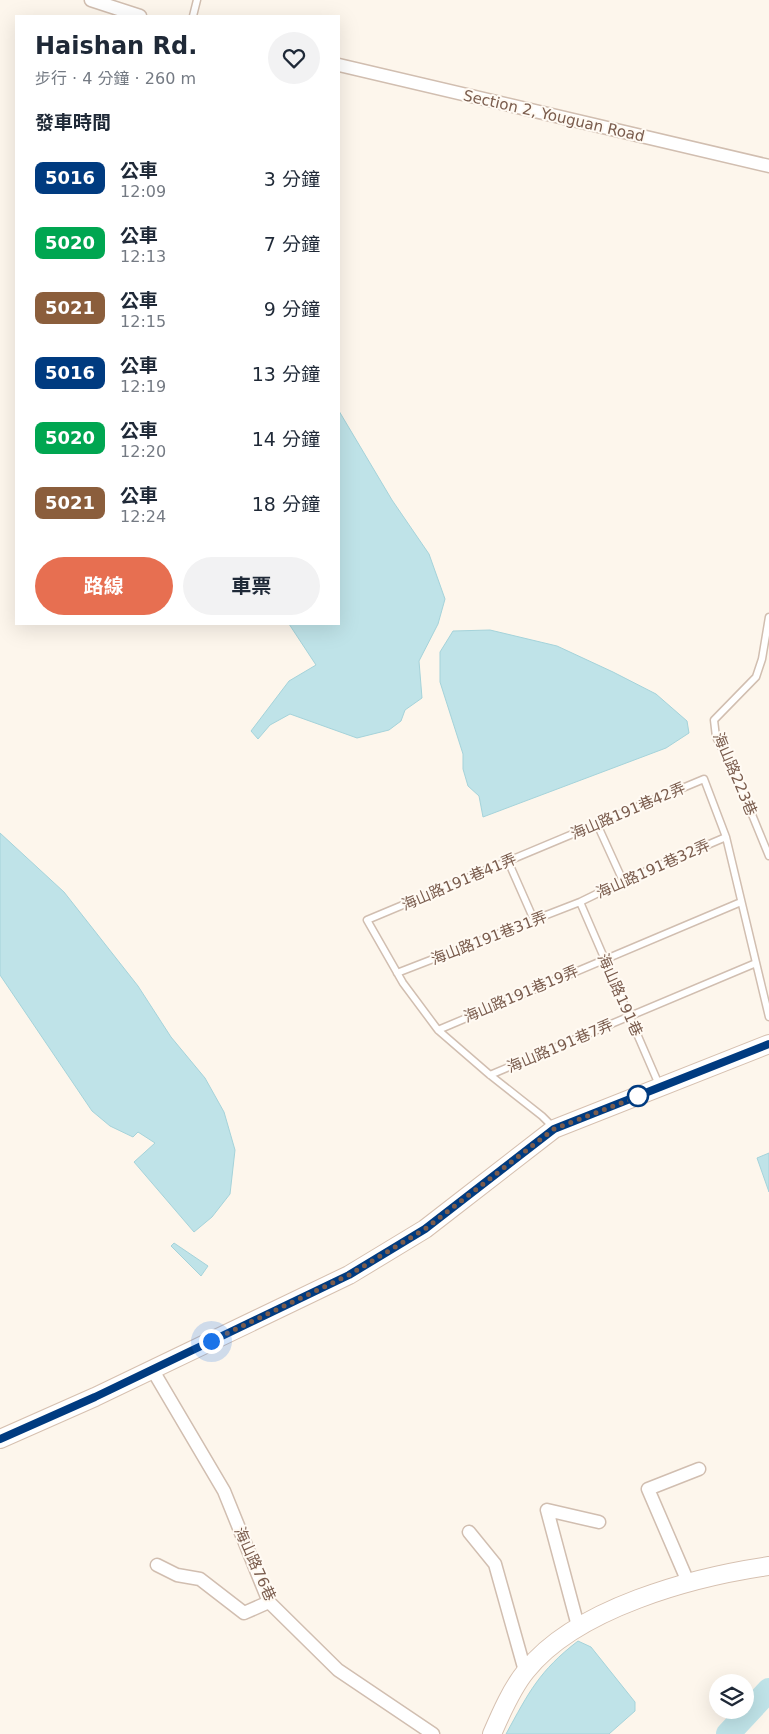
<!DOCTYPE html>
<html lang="zh-TW">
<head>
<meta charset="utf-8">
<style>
	body { margin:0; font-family:"DejaVu Sans","Noto Sans TC",sans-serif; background:#f2f2f3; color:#1f2937; height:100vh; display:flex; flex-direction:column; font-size:19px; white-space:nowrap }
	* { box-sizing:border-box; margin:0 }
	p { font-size:16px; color:#747a83 }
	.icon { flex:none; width:28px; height:28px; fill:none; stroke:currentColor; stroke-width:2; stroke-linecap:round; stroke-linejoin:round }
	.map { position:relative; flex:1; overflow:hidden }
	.side { position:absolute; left:15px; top:15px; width:325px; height:610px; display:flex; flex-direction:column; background:#fff; border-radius:0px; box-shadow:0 5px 20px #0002 }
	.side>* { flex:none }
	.badge { padding:0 10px; border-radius:8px; font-size:18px; line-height:32px }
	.buttons { position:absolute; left:709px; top:1674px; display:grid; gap:10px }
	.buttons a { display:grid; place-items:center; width:45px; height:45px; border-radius:50%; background:#fff; box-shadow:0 5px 20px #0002; font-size:25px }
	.you { position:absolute; width:25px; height:25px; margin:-12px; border:4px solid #fff; border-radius:50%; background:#1a73e8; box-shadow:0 0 0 8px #1a73e833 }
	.map>.badge { position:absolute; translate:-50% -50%; box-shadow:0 0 0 2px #fff }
	h2 { padding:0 20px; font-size:19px; line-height:45px }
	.round { display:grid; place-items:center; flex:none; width:52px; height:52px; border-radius:26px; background:#f2f2f3 }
	.overview { display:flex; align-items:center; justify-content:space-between; height:85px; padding:0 20px }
	h1 { font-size:24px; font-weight:700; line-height:38px }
	.action { display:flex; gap:10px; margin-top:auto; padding:10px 20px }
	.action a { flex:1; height:58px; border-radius:30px; background:#e76f51; color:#fff; font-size:20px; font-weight:700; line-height:58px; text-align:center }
	.action a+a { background:#f2f2f3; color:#1f2937 }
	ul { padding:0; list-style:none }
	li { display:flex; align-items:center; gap:15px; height:65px; padding:0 20px }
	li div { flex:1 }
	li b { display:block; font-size:19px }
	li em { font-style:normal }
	li .badge { min-width:55px; font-weight:700; text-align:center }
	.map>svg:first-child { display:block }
	.water { fill:#bfe3e8; stroke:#a5d3da }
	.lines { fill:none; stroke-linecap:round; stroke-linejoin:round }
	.river { stroke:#bfe3e8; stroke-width:24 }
	.lane-casing { stroke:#d1beb0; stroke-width:9 }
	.street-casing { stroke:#d1beb0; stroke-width:15 }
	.secondary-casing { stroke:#d6c0b0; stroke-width:20 }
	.lane { stroke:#fff; stroke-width:6 }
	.street { stroke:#fff; stroke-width:12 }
	.secondary { stroke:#fff; stroke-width:18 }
	.line-casing { stroke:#fff; stroke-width:11 }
	.line { stroke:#003b80; stroke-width:8 }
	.walk { stroke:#7a5c4d; stroke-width:5; stroke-dasharray:0 9 }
	.stop-dot { fill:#fff; stroke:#003b80; stroke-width:2.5 }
	.labels { text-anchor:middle; stroke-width:4; stroke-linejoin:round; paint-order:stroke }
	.street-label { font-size:15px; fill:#7a5c4d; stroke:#fffaf3 }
</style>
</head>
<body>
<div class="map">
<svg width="769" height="1734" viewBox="0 0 769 1734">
	<rect width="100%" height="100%" fill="#fdf6ec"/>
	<path class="water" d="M339,411l53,89 37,54 16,45 -7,25 -19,37 3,37 -17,12 -4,11 -12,9 -32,8 -67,-24 -20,11 -12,14 -7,-8 38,-50 27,-16 -27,-41h50z
		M490,630l67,16 56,26 43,22 31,27 2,12 -23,15 -183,69 -4,-21 -11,-10 -5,-17v-15l-23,-72v-30l13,-21z
		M0,833l64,59 74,94 33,51 34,41 19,34 11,38 -5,44 -18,23 -18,15 -60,-70 21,-19 -17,-11 -5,5 -23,-11 -18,-15 -92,-136z
		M769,1153v39l-12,-34z
		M174,1243l34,23 -7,10 -30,-30z
		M578,1641l13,6 44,55v9l-26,23h-103c23,-42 33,-63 72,-93z"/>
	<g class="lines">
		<path class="river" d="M728,1734l41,-44"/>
		<defs>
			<path id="lane" d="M193,16l4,-16
				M769,617l-7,42 -6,18 -42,43 2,17 19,36 34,83
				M597,824l26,57
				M508,861l26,59
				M580,902l80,185
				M397,973l183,-71 43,-21 103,-44
				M438,1030l303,-128
				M490,1075l266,-112
				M553,1127l-11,-11 -52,-41 -52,-45 -35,-47 -36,-63 337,-141 22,58 43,180"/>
			<path id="street" d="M91,0l49,16
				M339,65l430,101
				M152,1369l72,122 45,111 69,68 95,64
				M469,1532l26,32 30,107
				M157,1565l20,10 23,4 44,34 25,-11
				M688,1582l-40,-93 51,-20
				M578,1626l-31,-116 52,12"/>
			<path id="secondary" d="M0,1439l95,-42 254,-122 76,-46 129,-100 215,-85
				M492,1734c9,-21 20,-46 34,-63 50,-63 167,-94 243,-105"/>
		</defs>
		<use href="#lane" class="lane-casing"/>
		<use href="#street" class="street-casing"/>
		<use href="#secondary" class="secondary-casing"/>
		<use href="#lane" class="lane"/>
		<use href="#street" class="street"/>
		<use href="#secondary" class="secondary"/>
	</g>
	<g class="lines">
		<defs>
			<path id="line" d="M0,1439l95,-42 254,-122 76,-46 129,-100 215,-85"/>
		</defs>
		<use href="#line" class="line-casing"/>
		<use href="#line" class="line"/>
		<path class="walk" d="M211,1341l138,-66 76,-46 129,-100 88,-34 -4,1"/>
	</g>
	<circle class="stop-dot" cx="638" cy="1096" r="10"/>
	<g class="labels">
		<g class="street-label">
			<text transform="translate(554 116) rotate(13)" y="5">Section 2, Youguan Road</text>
			<text transform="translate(735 774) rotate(67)" y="5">海山路223巷</text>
			<text transform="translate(628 811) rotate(-23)" y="5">海山路191巷42弄</text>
			<text transform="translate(653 869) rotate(-24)" y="5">海山路191巷32弄</text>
			<text transform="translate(459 882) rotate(-23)" y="5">海山路191巷41弄</text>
			<text transform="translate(489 938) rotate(-21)" y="5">海山路191巷31弄</text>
			<text transform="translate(521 994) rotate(-23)" y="5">海山路191巷19弄</text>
			<text transform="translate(620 995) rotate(66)" y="5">海山路191巷</text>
			<text transform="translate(560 1046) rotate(-23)" y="5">海山路191巷7弄</text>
			<text transform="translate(255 1564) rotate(66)" y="5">海山路76巷</text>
		</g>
	</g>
</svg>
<div class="buttons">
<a><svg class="icon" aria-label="layers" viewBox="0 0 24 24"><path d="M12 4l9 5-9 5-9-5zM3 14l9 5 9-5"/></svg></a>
</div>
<div class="you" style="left:211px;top:1341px"></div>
<section class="side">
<div class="overview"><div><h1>Haishan Rd.</h1><p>步行 · 4 分鐘 · 260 m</p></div><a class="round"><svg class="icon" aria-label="heart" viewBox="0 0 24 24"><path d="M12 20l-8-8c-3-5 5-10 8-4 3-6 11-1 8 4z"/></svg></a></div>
<h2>發車時間</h2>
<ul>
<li><span class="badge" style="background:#003b80;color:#fff">5016</span><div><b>公車</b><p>12:09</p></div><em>3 分鐘</em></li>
<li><span class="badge" style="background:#00a651;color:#fff">5020</span><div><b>公車</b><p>12:13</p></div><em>7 分鐘</em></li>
<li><span class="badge" style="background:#8b5e3c;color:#fff">5021</span><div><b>公車</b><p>12:15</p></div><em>9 分鐘</em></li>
<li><span class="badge" style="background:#003b80;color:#fff">5016</span><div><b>公車</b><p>12:19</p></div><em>13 分鐘</em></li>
<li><span class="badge" style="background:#00a651;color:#fff">5020</span><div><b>公車</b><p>12:20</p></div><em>14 分鐘</em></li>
<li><span class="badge" style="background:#8b5e3c;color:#fff">5021</span><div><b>公車</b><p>12:24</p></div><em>18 分鐘</em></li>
</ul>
<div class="action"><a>路線</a><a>車票</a></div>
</section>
</div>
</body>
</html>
